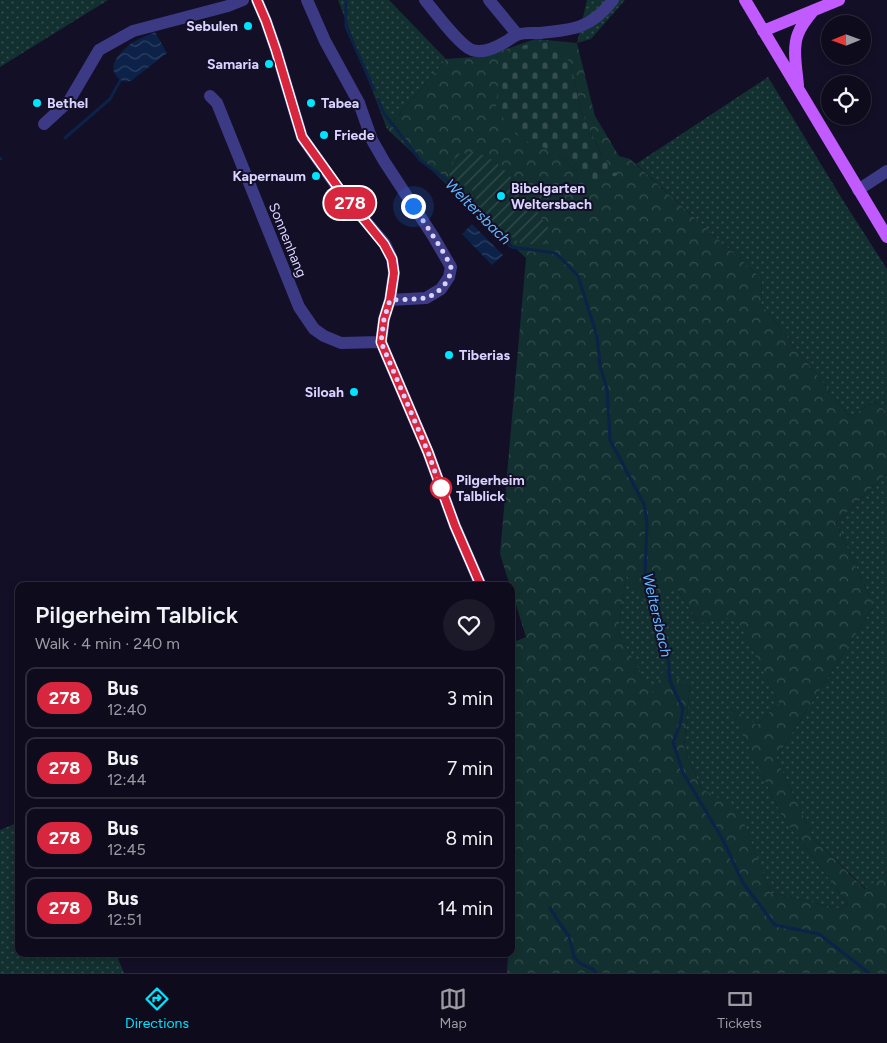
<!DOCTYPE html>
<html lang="en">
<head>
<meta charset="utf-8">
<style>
	body { margin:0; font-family:Figtree,sans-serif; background:#1c1929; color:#f1f3f6; height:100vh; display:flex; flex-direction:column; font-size:19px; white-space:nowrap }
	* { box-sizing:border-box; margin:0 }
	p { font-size:16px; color:#9b9ba3 }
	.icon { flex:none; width:28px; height:28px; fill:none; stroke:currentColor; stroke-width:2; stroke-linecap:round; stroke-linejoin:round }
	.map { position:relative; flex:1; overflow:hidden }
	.sheet { position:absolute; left:15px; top:582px; width:500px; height:375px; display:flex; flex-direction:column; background:#0e0b1c; border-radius:10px; box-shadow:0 2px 8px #0003,0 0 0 1px #2e2b3b }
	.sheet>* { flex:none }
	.badge { padding:0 10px; border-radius:16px; font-size:18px; line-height:32px }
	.needle { width:32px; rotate:269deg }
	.fabs { position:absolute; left:821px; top:15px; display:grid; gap:10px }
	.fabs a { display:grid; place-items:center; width:50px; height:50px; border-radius:50%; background:#0e0b1c; box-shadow:0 2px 8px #0003,0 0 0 1px #2e2b3b; font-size:25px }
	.you { position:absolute; width:25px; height:25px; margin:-12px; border:4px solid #fff; border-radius:50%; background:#1a73e8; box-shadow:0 0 0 8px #1a73e833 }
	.map>.badge { position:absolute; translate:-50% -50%; box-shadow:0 0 0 2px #fff }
	.round { display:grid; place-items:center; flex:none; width:52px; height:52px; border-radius:26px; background:#1c1929 }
	.headline { display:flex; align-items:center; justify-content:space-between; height:85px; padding:0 20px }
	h1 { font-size:24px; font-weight:600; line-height:38px }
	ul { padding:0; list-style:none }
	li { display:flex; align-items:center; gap:15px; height:62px; margin:0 10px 8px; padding:0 10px; border:2px solid #2e2b3b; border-radius:10px }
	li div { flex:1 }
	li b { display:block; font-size:19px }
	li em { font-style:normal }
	li .badge { min-width:55px; font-weight:700; text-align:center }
	.dock { display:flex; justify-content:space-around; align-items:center; height:70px; border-top:1px solid #2e2b3b; background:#0e0b1c; font-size:14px; color:#9b9ba3 }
	.dock a { display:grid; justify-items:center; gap:2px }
	.dock .selected { color:#00e5ff }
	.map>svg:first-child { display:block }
	.grass { fill:url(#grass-dots) }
	.forest { fill:url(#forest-crowns); fill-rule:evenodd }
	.cemetery { fill:url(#cemetery-stones) }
	.garden { fill:url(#garden-furrows) }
	.water { fill:url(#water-waves) }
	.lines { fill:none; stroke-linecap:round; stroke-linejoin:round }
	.stream { stroke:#0c2248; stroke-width:3 }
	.minor { stroke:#3d3a85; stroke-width:12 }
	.major { stroke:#c25bff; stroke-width:12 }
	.line-casing { stroke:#fff; stroke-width:11 }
	.line { stroke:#d7263d; stroke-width:8 }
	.walk { stroke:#d9d4ff; stroke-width:5; stroke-dasharray:0 9 }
	.poi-dot { fill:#00e5ff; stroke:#130f26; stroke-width:2 }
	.stop-dot { fill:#fff; stroke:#d7263d; stroke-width:2.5 }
	.labels { text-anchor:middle; stroke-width:4; stroke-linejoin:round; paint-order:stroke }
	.poi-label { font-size:14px; font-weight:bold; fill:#d9d4ff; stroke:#130f26; text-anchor:start }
	.street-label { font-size:14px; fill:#d9d4ff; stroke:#130f26 }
	.stop-label { font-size:14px; font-weight:bold; fill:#d9d4ff; stroke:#130f26; text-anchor:start }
	.water-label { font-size:15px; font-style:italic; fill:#62b6ff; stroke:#130f26 }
</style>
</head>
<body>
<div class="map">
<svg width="887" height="973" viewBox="0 0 887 973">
	<defs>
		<pattern id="grass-dots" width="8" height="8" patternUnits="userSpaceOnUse" patternTransform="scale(1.25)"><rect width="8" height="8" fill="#12302f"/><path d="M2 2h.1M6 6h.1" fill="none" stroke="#344d4e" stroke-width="1.8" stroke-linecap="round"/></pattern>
		<pattern id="forest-crowns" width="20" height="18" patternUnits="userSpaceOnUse" patternTransform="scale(1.25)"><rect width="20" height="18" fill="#12302f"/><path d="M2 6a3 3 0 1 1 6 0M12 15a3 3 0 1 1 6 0" fill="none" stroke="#344d4e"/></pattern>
		<pattern id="cemetery-stones" width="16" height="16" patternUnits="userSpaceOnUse" patternTransform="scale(1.25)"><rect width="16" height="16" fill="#12302f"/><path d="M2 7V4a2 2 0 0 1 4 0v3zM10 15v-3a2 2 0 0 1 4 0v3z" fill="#344d4e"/></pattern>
		<pattern id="garden-furrows" width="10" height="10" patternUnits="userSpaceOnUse" patternTransform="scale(1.25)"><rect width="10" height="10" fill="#12302f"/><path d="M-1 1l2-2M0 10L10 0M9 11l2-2" fill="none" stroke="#344d4e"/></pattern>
		<pattern id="water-waves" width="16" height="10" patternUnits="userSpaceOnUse" patternTransform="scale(1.25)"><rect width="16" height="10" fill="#0c2248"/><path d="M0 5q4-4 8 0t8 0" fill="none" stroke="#2f4163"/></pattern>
	</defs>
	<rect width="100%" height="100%" fill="#130f26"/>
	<path class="grass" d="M0,0h108l-108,67z
		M338,0h51l57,59 -59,70z
		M587,0h38l-34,39 -14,4z
		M768,77l76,125 43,67v144l-12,-12 -25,16 -89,-113 1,-25 -126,-115z
		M887,473v399l-21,17 -52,-50 -38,-81 98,-152 -38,-83z
		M626,574l51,15 22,34 37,-7 43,87 -22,22 -27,-17 52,108 66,88 -7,5 -70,-16 -32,-82 -38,-23 -17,-40 6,-63 -37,9 -35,-61z
		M19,822v132h97l8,19h-124v-143z"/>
	<path class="forest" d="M535,39l42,4 18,73 24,40 11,3 132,120 -1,25 89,113 25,-16 12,12v60l-51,50 38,83 -98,152 38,81 51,50 22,-17v101h-380l1,-19h3v-311l15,-6 -26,-83 26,-296 -139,-129 59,-70 41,-3zM571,65l10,46 21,45 -25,16 -23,-21zM473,191l49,53 -25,-17 -20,-26zM626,575l18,26 33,-12 22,34 37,-6 43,86 -22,22 -28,-18 53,109 66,88 -7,5 -70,-16 -32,-83 -38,-22 -17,-40 6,-63 -27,-14 -10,22 -35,-60z"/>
	<path class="cemetery" d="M545,42l14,2 12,21 10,46 21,45 16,19 -24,5 -17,-8 -23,-21 -34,-12 -24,-30 4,-53 25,-11z"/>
	<path class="garden" d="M456,154c7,0 17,-2 24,0 24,5 55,55 69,75l-3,15h-24l-25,-17 -20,-26 -4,-10 -24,-16z"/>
	<path class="water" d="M155,32l12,21 -36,28c-7,1 -9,1 -14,-4 -11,-12 6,-28 16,-35 7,-4 15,-7 22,-10z
		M472,224l31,31 -11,10 -30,-31z"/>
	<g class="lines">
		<path class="stream" d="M346,0v27l28,63
			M378,99l5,13 37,48 36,27 19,25 36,35 44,6 6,5 17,18 19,60 3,30 7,23 3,51 34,64 3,19 -2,51 3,9 4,2v18l5,7v11l5,13 1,14 5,11 2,22 13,28 -3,16 -7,17 10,31 40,67 20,43 32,42 44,9 50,39
			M65,138l45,-39 10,-18
			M0,158l1,1
			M550,908l10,16 9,12 5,21 7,7 12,5 3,4"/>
		<path class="minor" d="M257,0l9,21 10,29 26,87 38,54 45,53 7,15 2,14 -4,27 -6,19 -3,23 47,110 27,74 26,60
			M307,0l18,41 34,62 13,37 12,21 49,75 18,31 -2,10 -8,12 -15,9 -36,2
			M425,0c10,12 34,45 47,50 12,4 25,-3 35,-9 3,-2 7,-5 10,-6 6,-3 16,-2 23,-2 33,-3 52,-5 73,-33
			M489,0l28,34
			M210,96l7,7 82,204 15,22 10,7 17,7 40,-1
			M44,124l25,-23 30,-51 34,-19 95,-25 15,-6
			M858,190l29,-19"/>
		<path class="major" d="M745,0l142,237
			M763,31l76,-31
			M798,86c-1,-15 -6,-37 0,-52 3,-8 9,-16 15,-23"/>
	</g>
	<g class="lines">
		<defs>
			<path id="line" d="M257,0l9,21 10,29 26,87 38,53 44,54 8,15 2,14 -4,27 -6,19 -3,23 47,110 27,74 26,60"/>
		</defs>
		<use href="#line" class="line-casing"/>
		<use href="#line" class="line"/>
		<path class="walk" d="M413,206c7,10 37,54 38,62 0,13 -14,28 -27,30 -11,2 -23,1 -34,2l-6,19 -3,23 47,110 14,40 -1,-4"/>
	</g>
	<g class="poi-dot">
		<circle cx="248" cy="26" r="5"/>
		<circle cx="269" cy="64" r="5"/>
		<circle cx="37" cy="103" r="5"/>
		<circle cx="311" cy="103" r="5"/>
		<circle cx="324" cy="135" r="5"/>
		<circle cx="316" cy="176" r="5"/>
		<circle cx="501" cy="196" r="5"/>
		<circle cx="449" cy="355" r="5"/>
		<circle cx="354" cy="392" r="5"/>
	</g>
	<circle class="stop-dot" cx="441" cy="488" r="10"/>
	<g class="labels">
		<g class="poi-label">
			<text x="238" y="31" text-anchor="end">Sebulen</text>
			<text x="259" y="69" text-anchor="end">Samaria</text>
			<text x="47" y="108">Bethel</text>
			<text x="321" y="108">Tabea</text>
			<text x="334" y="140">Friede</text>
			<text x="306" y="181" text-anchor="end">Kapernaum</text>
			<text x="511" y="193">Bibelgarten<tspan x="511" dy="16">Weltersbach</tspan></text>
			<text x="459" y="360">Tiberias</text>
			<text x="344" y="397" text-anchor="end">Siloah</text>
		</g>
		<g class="street-label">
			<text transform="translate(288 240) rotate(68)" y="5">Sonnenhang</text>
		</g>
		<g class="stop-label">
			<text x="456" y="485">Pilgerheim<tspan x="456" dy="16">Talblick</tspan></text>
		</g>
		<g class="water-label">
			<text transform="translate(478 212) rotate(45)" y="5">Weltersbach</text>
			<text transform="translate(657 615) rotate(77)" y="5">Weltersbach</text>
		</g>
	</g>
</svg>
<div class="fabs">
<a><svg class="needle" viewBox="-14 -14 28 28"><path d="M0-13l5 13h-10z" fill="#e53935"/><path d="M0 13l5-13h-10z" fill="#9b9ba3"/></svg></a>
<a><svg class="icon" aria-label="locate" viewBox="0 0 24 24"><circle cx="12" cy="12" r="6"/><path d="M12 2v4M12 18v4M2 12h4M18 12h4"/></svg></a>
</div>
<div class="you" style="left:413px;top:206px"></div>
<b class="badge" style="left:350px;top:203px;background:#d7263d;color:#fff">278</b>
<section class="sheet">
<div class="headline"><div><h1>Pilgerheim Talblick</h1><p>Walk · 4 min · 240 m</p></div><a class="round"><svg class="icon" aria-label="heart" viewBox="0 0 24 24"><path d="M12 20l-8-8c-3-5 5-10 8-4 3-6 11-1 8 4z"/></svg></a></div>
<ul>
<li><span class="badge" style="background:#d7263d;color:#fff">278</span><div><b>Bus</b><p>12:40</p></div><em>3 min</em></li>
<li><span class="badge" style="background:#d7263d;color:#fff">278</span><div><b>Bus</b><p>12:44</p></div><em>7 min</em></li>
<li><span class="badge" style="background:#d7263d;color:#fff">278</span><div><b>Bus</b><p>12:45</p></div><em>8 min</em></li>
<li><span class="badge" style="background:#d7263d;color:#fff">278</span><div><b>Bus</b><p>12:51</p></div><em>14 min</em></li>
</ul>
</section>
</div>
<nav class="dock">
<a class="selected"><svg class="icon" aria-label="directions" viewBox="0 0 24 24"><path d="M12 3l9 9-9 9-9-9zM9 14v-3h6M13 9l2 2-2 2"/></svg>Directions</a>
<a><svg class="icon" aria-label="map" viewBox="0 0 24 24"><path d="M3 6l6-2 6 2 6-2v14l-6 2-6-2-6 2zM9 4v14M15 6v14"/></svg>Map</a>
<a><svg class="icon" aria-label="tickets" viewBox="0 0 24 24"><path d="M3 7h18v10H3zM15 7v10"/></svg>Tickets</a>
</nav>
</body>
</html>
